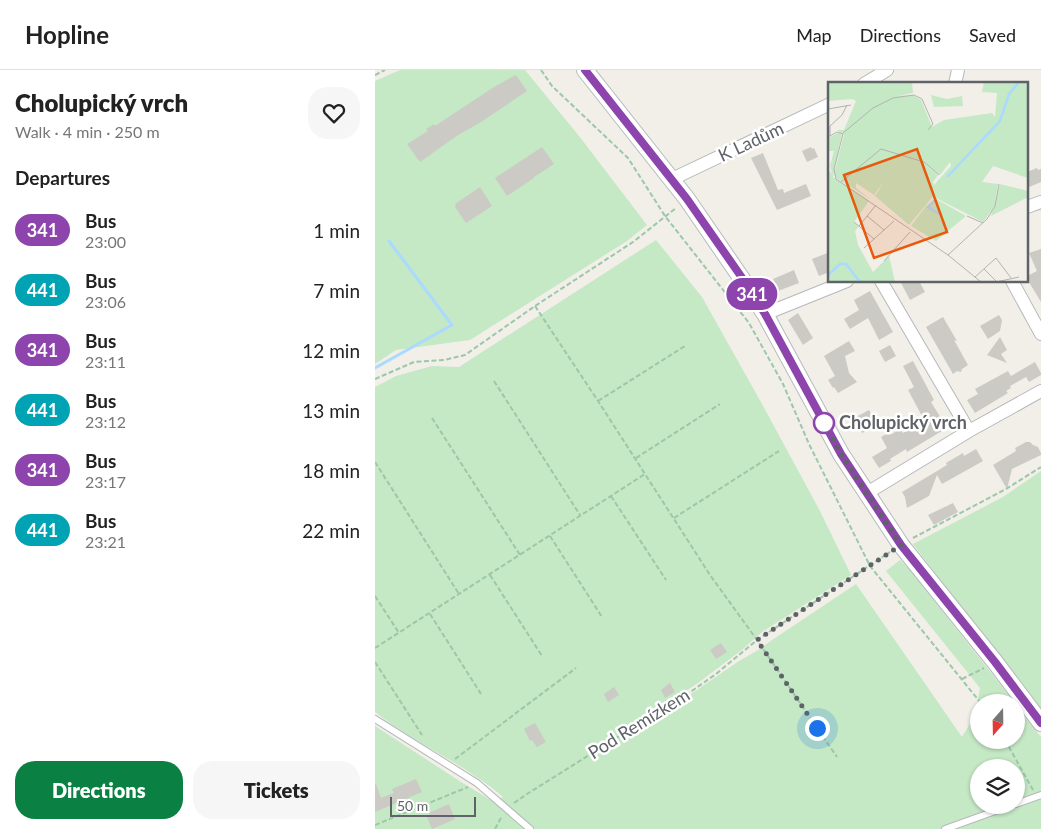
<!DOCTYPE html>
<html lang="en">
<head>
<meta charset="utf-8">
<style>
	body { margin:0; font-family:Lato,sans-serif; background:#f6f6f6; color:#222; height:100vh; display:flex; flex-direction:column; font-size:19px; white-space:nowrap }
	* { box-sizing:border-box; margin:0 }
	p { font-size:16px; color:#767676 }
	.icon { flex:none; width:28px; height:28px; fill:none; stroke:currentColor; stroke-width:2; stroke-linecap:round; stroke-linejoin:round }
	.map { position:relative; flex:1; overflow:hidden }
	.side { display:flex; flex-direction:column; background:#fff; width:375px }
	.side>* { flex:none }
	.badge { padding:0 10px; border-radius:16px; font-size:18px; line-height:32px }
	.needle { width:32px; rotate:200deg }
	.fabs { position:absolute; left:595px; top:624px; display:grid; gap:10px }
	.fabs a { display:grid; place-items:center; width:55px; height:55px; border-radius:50%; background:#fff; box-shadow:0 1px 4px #0004; font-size:25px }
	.scale { position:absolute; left:15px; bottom:12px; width:86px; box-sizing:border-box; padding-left:5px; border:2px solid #5f6368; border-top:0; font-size:14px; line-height:18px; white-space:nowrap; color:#5f6368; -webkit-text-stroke:4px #fff; paint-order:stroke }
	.you { position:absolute; width:25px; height:25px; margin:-12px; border:4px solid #fff; border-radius:50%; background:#1a73e8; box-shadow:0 0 0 8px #1a73e833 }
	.map>.badge { position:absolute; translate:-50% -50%; box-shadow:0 0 0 2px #fff }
	h2 { padding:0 15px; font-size:19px; line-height:45px }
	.round { display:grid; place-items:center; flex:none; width:52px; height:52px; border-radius:20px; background:#f6f6f6 }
	.summary { display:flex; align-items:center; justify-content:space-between; height:85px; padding:0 15px }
	h1 { font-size:24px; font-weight:800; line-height:38px }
	.button { display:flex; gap:10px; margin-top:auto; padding:10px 15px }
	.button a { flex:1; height:58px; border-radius:20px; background:#0b8043; color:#fff; font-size:20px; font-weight:800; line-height:58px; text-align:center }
	.button a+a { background:#f6f6f6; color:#222 }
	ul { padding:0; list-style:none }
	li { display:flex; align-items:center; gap:15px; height:60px; padding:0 15px }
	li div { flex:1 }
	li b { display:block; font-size:19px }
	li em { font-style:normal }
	li .badge { min-width:55px; font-weight:700; text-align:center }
	header { display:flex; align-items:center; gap:30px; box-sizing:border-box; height:70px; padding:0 25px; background:#fff; border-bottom:1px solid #e0e0e0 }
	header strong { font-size:24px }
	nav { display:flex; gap:28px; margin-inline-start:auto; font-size:18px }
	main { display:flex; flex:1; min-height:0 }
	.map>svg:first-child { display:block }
	.green { fill:#c5e8c5; fill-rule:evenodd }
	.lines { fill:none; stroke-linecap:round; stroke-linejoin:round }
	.stream { stroke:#aadaff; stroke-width:3 }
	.building { fill:#cccac5 }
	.lane-casing { stroke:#b5b8bc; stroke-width:8 }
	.street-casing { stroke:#b5b8bc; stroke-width:14 }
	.secondary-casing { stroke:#b6babf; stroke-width:18 }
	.path { stroke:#9cc7a9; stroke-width:2; stroke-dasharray:5 2.5; stroke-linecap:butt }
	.lane { stroke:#fff; stroke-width:6 }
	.street { stroke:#fff; stroke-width:12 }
	.secondary { stroke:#fff; stroke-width:16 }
	.line-casing { stroke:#fff; stroke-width:11 }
	.line { stroke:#8e44ad; stroke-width:8 }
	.walk { stroke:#5f6368; stroke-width:5; stroke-dasharray:0 9 }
	.stop-dot { fill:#fff; stroke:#8e44ad; stroke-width:2.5 }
	.labels { text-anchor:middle; stroke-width:5; stroke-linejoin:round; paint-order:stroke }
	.street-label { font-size:18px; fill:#5f6368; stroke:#fff }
	.stop-label { font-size:18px; font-weight:bold; fill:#5f6368; stroke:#fff; text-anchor:start }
	.inset-river { fill:none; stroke:#aadaff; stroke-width:2.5 }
	.inset-road { fill:none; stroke:#b3b3b1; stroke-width:1 }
	.view { fill:#e8590c; fill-opacity:0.15; stroke:#e8590c; stroke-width:2.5 }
	.inset-edge { fill:none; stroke:#5f6368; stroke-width:2.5 }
</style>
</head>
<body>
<header>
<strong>Hopline</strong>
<nav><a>Map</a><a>Directions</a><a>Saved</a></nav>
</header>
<main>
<section class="side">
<div class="summary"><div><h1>Cholupický vrch</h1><p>Walk · 4 min · 250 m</p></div><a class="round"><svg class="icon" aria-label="heart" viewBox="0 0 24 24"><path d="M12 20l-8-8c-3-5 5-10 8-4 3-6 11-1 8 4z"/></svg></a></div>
<h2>Departures</h2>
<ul>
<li><span class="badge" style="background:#8e44ad;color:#fff">341</span><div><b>Bus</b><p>23:00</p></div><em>1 min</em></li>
<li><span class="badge" style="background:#00a3b4;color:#fff">441</span><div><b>Bus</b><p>23:06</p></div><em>7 min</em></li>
<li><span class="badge" style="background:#8e44ad;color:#fff">341</span><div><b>Bus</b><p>23:11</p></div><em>12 min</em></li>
<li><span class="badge" style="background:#00a3b4;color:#fff">441</span><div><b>Bus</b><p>23:12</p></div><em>13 min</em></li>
<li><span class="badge" style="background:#8e44ad;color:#fff">341</span><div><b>Bus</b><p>23:17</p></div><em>18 min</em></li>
<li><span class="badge" style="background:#00a3b4;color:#fff">441</span><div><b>Bus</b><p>23:21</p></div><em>22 min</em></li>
</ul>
<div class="button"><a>Directions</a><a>Tickets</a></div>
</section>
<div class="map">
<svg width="666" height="759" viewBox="0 0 666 759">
	<rect width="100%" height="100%" fill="#f1efe8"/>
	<path class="green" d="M25,0h125l54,66 68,89 -20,16 -157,99 -74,10 -21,14v-283z
		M281,170l46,57 60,107 58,107 31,64 -89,57 -19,17 -45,34 -80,52 2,3 71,-44 48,-33 21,-12 12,-9 84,-56 106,153 13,-22 5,-27 -94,-117 14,-11 9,9 105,133h-35v38h37v-34l25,31v92h-666v-103l86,56 33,20 9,-5c-39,-34 -88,-53 -128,-85v-325l21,-11 36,-10 27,1zM604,698h37v37h-37z
		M666,401v241l-128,-168 90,-47z"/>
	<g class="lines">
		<path class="stream" d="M0,298l77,-43 -63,-84"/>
	</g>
	<path class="building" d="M141,5l11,16 -46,31 -23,13 -38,27 -13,-18 21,-13 -2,-2 8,-5 1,2 59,-39z
		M167,77l12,17 -20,13v1l-27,18 -12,-18z
		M436,77l1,2 2,-1 4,9 -11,5 -5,-11z
		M388,83l15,37 5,-1 1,4 22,-9 5,12 -34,14 -26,-52z
		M662,98l1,2 3,-1v13l-14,6v-16z
		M105,117l12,19 -26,17 -11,-16 1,-1 -1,-2z
		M666,179v53l-14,-23v-3l10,-5 -8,-18z
		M455,182v20l-11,4 -7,-17z
		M419,200l5,13 -21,8 -5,-12z
		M525,211h19l6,11 -15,8z
		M495,221l23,41 -14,8 -11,-22 -18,11 -6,-10 15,-9 -5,-10z
		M423,243l15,25 -10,7 -15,-25z
		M624,245l3,5 -2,11 -12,8 -8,-13z
		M568,247l14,24 -3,-1 14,25 -6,4 -1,3 -4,-1 -4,3 -27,-47z
		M625,267l7,13 -6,4 6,9 -20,-8z
		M474,271l6,10 -10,5 4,17 8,9 -19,11 -4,-6 -1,1 -5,-8 7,-4 -11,-20z
		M515,275l6,11 -11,6 -6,-11z
		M538,291l21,39 -3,2 10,16 5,2 -1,5 2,3 -40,24 -1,-3 -16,10 1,2 -12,7 -7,-11 15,-9 -6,-11 9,-5 2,2 8,-5 3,4 15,-9 -2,-2 7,-4 -15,-28 6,-3 -11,-21z
		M660,292l6,11v2l-12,7 -3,-5 -16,9 1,2 -5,3 2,2 -33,20 -8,-13 11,-6 -3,-5 33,-18 3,5z
		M494,340l8,15 -15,8 -8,-15z
		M651,372h4l3,3 5,2 3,6v2l-29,14 -5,20 -14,-24 23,-14 -1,-3z
		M601,379l7,12 -41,23 -5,-9 -8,21 -22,12 -2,-11 -3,-5 45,-27 -1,-2 17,-10 1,3z
		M578,433l5,9 -24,13 -6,-10z
		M346,573l6,9 -11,7 -6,-9z
		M295,613l5,9 -10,6 -4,-8z
		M239,617l5,8 -11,7 -4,-8z
		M160,653l11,19 -9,5 -5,-7 -2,1 -6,-12z
		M41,709l6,13 -47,20v-27l1,-1 5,14 13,-5 -2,-4z
		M74,734l6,15 -23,10 -5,-12 3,-1 -1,-3z"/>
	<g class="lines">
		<defs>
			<path id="lane" d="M0,649l102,64 53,46
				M641,734l25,-9
				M570,759l67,-24"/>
			<path id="street" d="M489,14l23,-14
				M580,14l3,-14
				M297,109l158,-75
				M652,137l14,-5
				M506,211l88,150
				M637,211l29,53
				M390,244l82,-33
				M492,423l102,-62 72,-40"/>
			<path id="secondary" d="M210,0l102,129 57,83 21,32 76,140 60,91 94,117 46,61"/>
		</defs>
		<use href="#lane" class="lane-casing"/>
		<use href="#street" class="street-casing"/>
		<use href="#secondary" class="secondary-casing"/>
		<path class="path" d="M166,0l11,16 76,72 37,58 84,107 34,61 26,60 61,122 110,136
			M0,5l10,-5
			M160,236l63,95 112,174 47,65 80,117
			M0,309l39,-17 30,-2 21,-5 70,-49 98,-64 43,-34
			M119,311l86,134
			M223,331l87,-55
			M57,348l88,137
			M261,388l84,-54
			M0,392l84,132
			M236,426l55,84
			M299,448l105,-67
			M175,466l52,81
			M538,468l93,-49 35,-22
			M115,505l52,81
			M0,526l24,37
			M55,544l51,80
			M0,578l270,-174
			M0,592l47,73
			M587,609l22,-11
			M630,670l28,50
			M80,689l121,-91
			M139,733l13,-9 99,-62 43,-25 47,-33 41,-34 133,-88
			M0,755l93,-38
			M120,759l7,-13"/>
		<use href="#lane" class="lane"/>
		<use href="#street" class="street"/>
		<use href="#secondary" class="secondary"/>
	</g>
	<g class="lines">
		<defs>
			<path id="line" d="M210,0l102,129 58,83 20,32 76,140 60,91 94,117 46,61"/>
		</defs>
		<use href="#line" class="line-casing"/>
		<use href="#line" class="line"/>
		<path class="walk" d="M442,658l-60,-88 144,-95 -60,-91 -19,-35 2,4"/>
	</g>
	<circle class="stop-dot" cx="449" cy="353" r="10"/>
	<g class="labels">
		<g class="street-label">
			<text transform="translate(376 72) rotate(-25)" y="6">K Ladům</text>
			<text transform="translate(264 654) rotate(-32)" y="6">Pod Remízkem</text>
		</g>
		<g class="stop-label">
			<text x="464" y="359">Cholupický vrch</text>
		</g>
	</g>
	<g transform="translate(453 12)">
		<rect width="200" height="200" fill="#f1efe8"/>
		<path d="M0,0h84l1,11 -15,3 15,-1 8,5 11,27 12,-7 48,-7 3,4 2,-24 -15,-1 2,-10h44v96l-35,-12 -11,16 16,2 -4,23 -11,15 -47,-24 -1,-4 -26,31 -34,-29 10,-16 -11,15 -18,-12v5l14,11 -34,-21 -2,-4 10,-39 -7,-5h7l12,-29 -4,-2 -24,2zM94,80l18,13 10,-13 1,4 -17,19 -1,-3 5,-7zM103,13l16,4 15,-3 1,10 -29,1zM10,51h4l-9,44 36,24 -15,21 5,4 -4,5 3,14 15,27 16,-16 6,26h-67v-111l4,2 -2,-7 4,-15h-6v-13zM172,102l28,7v6l-37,19zM108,117l30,17 -30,25 -25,-15 15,-20z" fill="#c5e8c5" fill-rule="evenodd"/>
		<path class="inset-river" d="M119,95l53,-56 9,-27 10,-12M108,117l-8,8 11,7M0,193l12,-11h6l14,18"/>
		<path class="inset-road" d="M0,27l23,-4M15,51l30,-25 20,-10 21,-3 8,4 11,25 -5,6M2,54v-10l12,-11 5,-10M0,55l9,-5 6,2 -9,35 2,10 112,76 33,27M13,100l40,-33 43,13 15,13M39,134l17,14M139,134l16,7M26,140l20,17M31,144l17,-21M36,166l30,-27M120,173l39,-36 8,-13 4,-22M56,179l26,-29M156,187l13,13M147,195l21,-19 15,20M168,200l23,-5"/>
		<path class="view" d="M89,67l30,83 -73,26 -30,-83z"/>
		<rect width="200" height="200" class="inset-edge"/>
	</g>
</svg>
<div class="fabs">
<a><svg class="needle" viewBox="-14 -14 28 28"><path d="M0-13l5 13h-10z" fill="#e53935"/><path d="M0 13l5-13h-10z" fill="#767676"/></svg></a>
<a><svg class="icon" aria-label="layers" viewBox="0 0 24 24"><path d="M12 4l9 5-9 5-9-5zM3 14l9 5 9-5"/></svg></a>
</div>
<div class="scale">50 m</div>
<div class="you" style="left:442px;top:658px"></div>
<b class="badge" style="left:377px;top:224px;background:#8e44ad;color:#fff">341</b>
</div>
</main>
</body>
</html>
